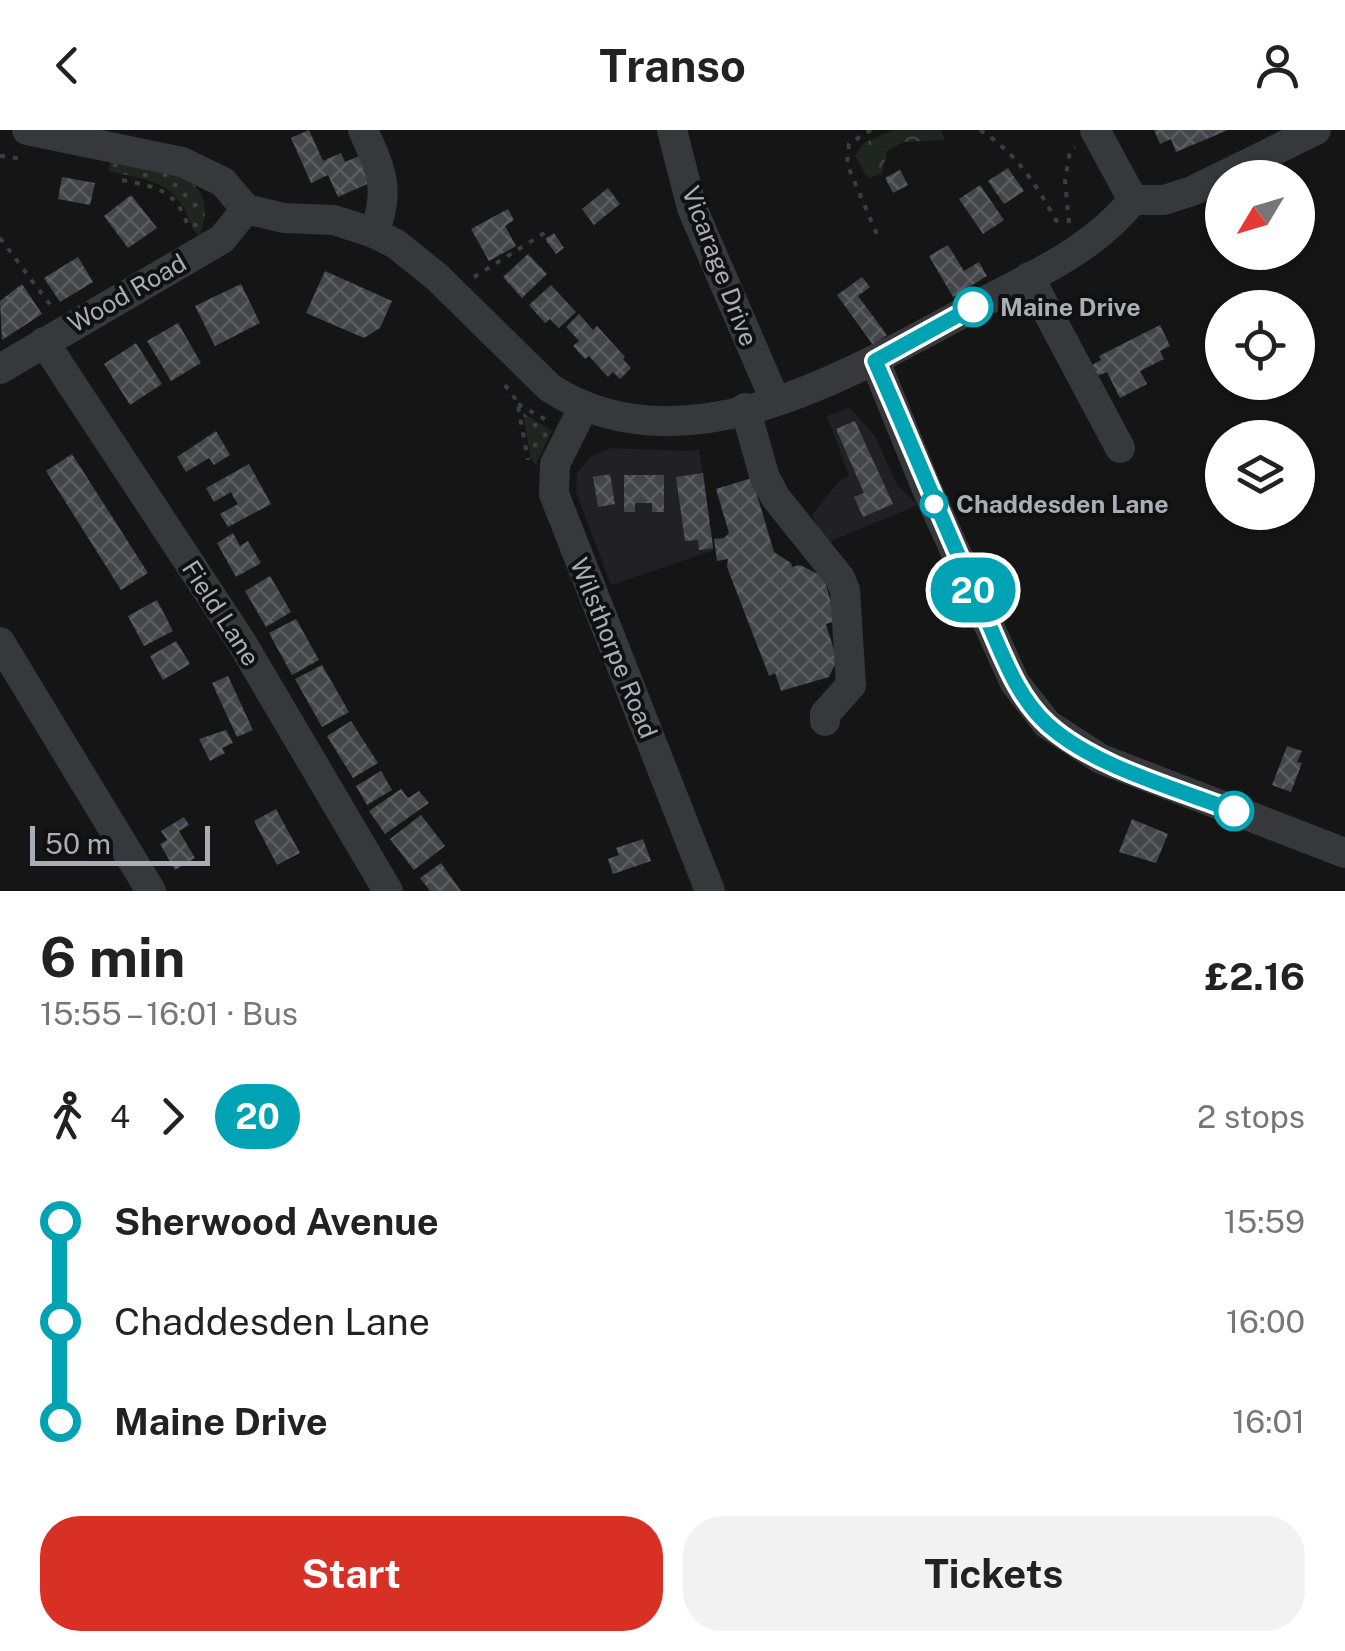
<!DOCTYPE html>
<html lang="en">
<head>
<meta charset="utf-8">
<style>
	body { margin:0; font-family:"Public Sans",sans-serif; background:#f2f2f2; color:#222; height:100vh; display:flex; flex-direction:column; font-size:38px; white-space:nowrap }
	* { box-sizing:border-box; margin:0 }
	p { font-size:32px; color:#767676 }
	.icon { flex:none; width:55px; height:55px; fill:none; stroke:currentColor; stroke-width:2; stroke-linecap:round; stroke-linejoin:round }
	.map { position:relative; height:761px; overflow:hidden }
	.sheet { display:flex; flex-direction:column; background:#fff; flex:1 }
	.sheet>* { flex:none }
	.badge { padding:0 20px; border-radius:32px; font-size:35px; line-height:65px }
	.needle { width:65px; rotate:232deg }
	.controls { position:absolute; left:1205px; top:30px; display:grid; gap:20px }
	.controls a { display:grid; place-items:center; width:110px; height:110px; border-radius:50%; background:#fff; box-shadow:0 2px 8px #0004; font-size:50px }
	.scale { position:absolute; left:30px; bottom:25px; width:180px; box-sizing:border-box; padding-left:10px; border:5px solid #a7aeb7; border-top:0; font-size:28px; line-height:35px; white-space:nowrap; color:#a7aeb7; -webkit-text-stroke:8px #101011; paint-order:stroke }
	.map>.badge { position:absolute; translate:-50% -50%; box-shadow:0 0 0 5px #fff }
	.legs { display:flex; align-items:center; gap:15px; height:110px; padding:0 40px; font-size:32px }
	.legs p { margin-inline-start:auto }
	.overview { display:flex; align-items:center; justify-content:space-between; height:170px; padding:0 40px }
	h1 { font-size:55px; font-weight:700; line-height:75px }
	.action { display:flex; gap:20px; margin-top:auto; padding:20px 40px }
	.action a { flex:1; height:115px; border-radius:40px; background:#d93025; color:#fff; font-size:40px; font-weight:700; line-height:115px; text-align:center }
	.action a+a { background:#f2f2f2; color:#222 }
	ul { padding:0 40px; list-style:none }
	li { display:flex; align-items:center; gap:35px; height:100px; font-size:38px }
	li i { display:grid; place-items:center; width:15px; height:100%; margin:0 12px; background:currentColor }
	li i::after { content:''; width:25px; height:25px; margin:-12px; border:8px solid; border-radius:50%; background:#fff }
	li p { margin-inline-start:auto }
	li:first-child i { background:linear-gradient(#0000 50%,currentColor 0) }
	li:last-child i { background:linear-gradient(currentColor 50%,#0000 0) }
	header { display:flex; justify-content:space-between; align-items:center; height:130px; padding:0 40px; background:#fff; font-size:45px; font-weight:700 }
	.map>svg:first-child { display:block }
	.built { fill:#212123 }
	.grass { fill:url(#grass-dots) }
	.forest { fill:url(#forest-crowns) }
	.building { fill:url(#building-cross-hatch) }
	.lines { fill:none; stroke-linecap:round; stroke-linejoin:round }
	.path { stroke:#3c3f42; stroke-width:4; stroke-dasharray:5 8; stroke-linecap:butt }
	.minor { stroke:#36383b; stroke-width:30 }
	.line-1-casing { stroke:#fff; stroke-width:22 }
	.line-1 { stroke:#00a3b4; stroke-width:15 }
	.stop-1-dot { fill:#fff; stroke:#00a3b4; stroke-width:5 }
	.labels { text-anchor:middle; stroke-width:8; stroke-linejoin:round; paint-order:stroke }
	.street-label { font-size:25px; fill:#a7aeb7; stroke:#101011 }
	.stop-label { font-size:25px; font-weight:bold; fill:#a7aeb7; stroke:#101011; text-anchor:start }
</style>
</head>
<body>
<header><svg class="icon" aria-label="back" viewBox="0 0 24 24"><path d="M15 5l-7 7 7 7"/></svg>Transo<svg class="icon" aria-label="person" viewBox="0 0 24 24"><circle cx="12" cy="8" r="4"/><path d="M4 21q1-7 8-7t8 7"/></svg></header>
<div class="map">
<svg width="1345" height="761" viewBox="0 0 1345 761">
	<defs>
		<pattern id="grass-dots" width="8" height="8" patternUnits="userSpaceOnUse" patternTransform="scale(2.5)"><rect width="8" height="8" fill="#1f261f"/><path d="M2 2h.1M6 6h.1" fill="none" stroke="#3d433d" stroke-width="1.8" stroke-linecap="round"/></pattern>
		<pattern id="forest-crowns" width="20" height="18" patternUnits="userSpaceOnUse" patternTransform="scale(2.5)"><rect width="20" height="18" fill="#1f261f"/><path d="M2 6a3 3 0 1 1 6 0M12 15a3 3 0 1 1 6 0" fill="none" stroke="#3d433d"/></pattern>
		<pattern id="building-cross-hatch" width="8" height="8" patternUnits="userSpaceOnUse" patternTransform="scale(2.5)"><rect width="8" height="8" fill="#444549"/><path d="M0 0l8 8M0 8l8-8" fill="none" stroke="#5c5d61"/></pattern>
	</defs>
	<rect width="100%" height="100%" fill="#151516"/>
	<path class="built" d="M850,278l25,28 22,49 21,20 -92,38 -14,-28 28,-35 9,-4 -22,-60z
		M611,318l77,3 11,-2 15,101 -103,35 -35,-93 1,-19 13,-16z"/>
	<path class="grass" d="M111,29c45,9 115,13 88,77 -9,-8 -9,-18 -15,-28 -18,-30 -44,-29 -76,-37z
		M523,283l29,18 -16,33 -5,-5z"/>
	<path class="forest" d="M893,0h49l2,10 -40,2 -17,9 -5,22 -14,5 -13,-22 9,-13z"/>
	<path class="building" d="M309,0l14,31 18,-8 4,9 17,-7 12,26 -36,16 -10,-22 -17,8 -20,-45z
		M1154,0h74l-52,22 -5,-13 -11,5z
		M1008,38l16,23 -20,13 -16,-23z
		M900,40l8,15 -15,8 -8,-15z
		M62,47l33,6 -5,22 -32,-6z
		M980,55l24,35 -21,14 -24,-35z
		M608,58l12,16 -26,21 -12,-16z
		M131,65l26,33 -29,20 -24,-32z
		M508,79l6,11 -9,6 11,20 -27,15 -18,-32z
		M554,103l10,15 -8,6 -11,-15z
		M948,115l16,26 15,-9 8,14 -34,21 -24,-41z
		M528,124l19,20 -25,24 -19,-21z
		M78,127l15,25 -33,20 -16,-24z
		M325,141l67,30 -12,27 -16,10 -58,-25z
		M862,147l8,10 -12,9 29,39 -14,10 -36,-50z
		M22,154l20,30 -40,26 -2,-39z
		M241,154l19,39 -45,23 -20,-40z
		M551,155l25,27 -17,16 -9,-9 -5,4 -16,-18z
		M579,184l14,16 4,-4 28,31 -2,2 8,9 -11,11 -7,-7 -5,5 -19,-21 -4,3 -12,-13 6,-5 -13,-14z
		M178,193l23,40 -30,18 -24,-40z
		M1160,195l10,21 -10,5 4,8 -24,12 7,13 -27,14 -13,-26 -10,4 -5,-11 9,-5 -2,-4z
		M136,213l26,41 -32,21 -26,-41z
		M855,291l38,83 -30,13 -9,-20 10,-4 -28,-64z
		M216,301l14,24 -16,10 -5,-7 -23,14 -9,-15z
		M72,324l76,119 -27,17 -75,-119z
		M249,334l22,40 -43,23 -8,-13 18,-10 -4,-6 -3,-6 -17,10 -8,-14z
		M703,343l10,75 -14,2 -1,-10 -13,1 -9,-64z
		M610,344l5,30 -17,3 -5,-30z
		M624,345h40v37h-12v-9h-17v9h-11z
		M752,348l22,74 17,11 1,4 8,-2 24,12 12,44 -10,3 11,36 -8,17 -48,14 -6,-18 -6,3 -42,-109 1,-8 -11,2 -3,-22 10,-1 5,-5 -13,-44z
		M233,403l7,13 8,-5 13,22 -25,14 -19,-34z
		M270,446l21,36 -25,15 -21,-36z
		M157,470l16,31 -29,15 -16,-30z
		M296,489l23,41 -27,15 -23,-42z
		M176,511l14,23 -27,16 -13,-24z
		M322,535l27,47 -27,15 -27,-48z
		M228,546l25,54 -16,7 -25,-54z
		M351,591l27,42 -25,15 -26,-42z
		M226,600l7,13 -11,5 3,5 -15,8 -11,-22z
		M1287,616l15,5 -5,11 5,1 -11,29 -19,-7z
		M381,641l11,19 -25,15 -11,-19z
		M401,659l7,9 11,-7 10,12 -44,31 -16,-23z
		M276,679l24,44 -23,12 -23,-44z
		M421,685l24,31 -31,24 -24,-31z
		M184,687l5,8 -10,6 16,27 -20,12 -15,-26 7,-4 -6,-9z
		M1132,689l36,15 -12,29 -37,-11z
		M643,709l8,22 -38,13 -5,-15 11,-4 -3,-7z
		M441,733l20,28h-31l-10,-13z"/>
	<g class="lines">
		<path class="path" d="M871,0l-22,14 -2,20 31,73
			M980,0c39,24 59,60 81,99
			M0,26l25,3
			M122,50c37,8 54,9 67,49
			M1069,93l-4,-42 5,-30 5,-4
			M0,108l51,68
			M474,147l72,-45
			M505,255l12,16 11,59
			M518,274l30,17"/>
		<path class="minor" d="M27,0l155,32 41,20 23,27
			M363,0c18,40 28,59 11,103
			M672,0l20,78 83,192
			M1095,0l38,70
			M1133,70h31l28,-9 124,-61
			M246,79l38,9 50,2 40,13 22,11 41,33 113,111c134,86 299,-14 420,-79 59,-32 120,-56 163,-109
			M1029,147l91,171
			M44,212l198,301 146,248
			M875,231l52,128 88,194 32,41 54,35 244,94
			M0,239l222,-130 24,-30
			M584,276l-29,58 -1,30 156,397
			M745,278l20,70 11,20 64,80 5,12 6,95 -26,29v7
			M0,512l151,249"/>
	</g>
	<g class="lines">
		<defs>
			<path id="line-1" d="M973,177l-98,54c37,84 71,169 109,252 18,39 31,82 64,112 47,42 127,63 186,86"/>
		</defs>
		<use href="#line-1" class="line-1-casing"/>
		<use href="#line-1" class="line-1"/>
	</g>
	<g class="stop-1-dot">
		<circle cx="973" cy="177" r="18"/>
		<circle cx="934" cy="374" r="12"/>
		<circle cx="1234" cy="681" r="18"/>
	</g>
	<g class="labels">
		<g class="street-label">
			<text transform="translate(720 136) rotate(69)" y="9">Vicarage Drive</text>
			<text transform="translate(127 163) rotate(-30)" y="9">Wood Road</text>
			<text transform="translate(221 483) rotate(57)" y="9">Field Lane</text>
			<text transform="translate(614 518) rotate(68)" y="9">Wilsthorpe Road</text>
		</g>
		<g class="stop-label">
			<text x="1000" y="186">Maine Drive</text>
			<text x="956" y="383">Chaddesden Lane</text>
		</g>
	</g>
</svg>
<div class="controls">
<a><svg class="needle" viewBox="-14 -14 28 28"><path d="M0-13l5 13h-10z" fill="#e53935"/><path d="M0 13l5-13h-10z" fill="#767676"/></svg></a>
<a><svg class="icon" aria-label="locate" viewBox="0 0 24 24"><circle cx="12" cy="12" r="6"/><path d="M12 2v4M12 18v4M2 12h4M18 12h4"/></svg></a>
<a><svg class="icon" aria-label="layers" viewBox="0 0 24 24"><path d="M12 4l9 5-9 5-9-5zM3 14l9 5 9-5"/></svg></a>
</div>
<div class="scale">50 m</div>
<b class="badge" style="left:973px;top:460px;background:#00a3b4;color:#fff">20</b>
</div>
<section class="sheet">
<div class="overview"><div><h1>6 min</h1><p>15:55 – 16:01 · Bus</p></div><b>£2.16</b></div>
<div class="legs"><svg class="icon" aria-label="walk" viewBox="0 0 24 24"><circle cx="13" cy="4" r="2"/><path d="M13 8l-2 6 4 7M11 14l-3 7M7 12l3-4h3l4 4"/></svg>4<svg class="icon" aria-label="forward" viewBox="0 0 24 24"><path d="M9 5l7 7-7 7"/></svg><b class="badge" style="background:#00a3b4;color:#fff">20</b><p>2 stops</p></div>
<ul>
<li><i style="color:#00a3b4"></i><b>Sherwood Avenue</b><p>15:59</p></li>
<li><i style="color:#00a3b4"></i><span>Chaddesden Lane</span><p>16:00</p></li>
<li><i style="color:#00a3b4"></i><b>Maine Drive</b><p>16:01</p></li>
</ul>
<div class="action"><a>Start</a><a>Tickets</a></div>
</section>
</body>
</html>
